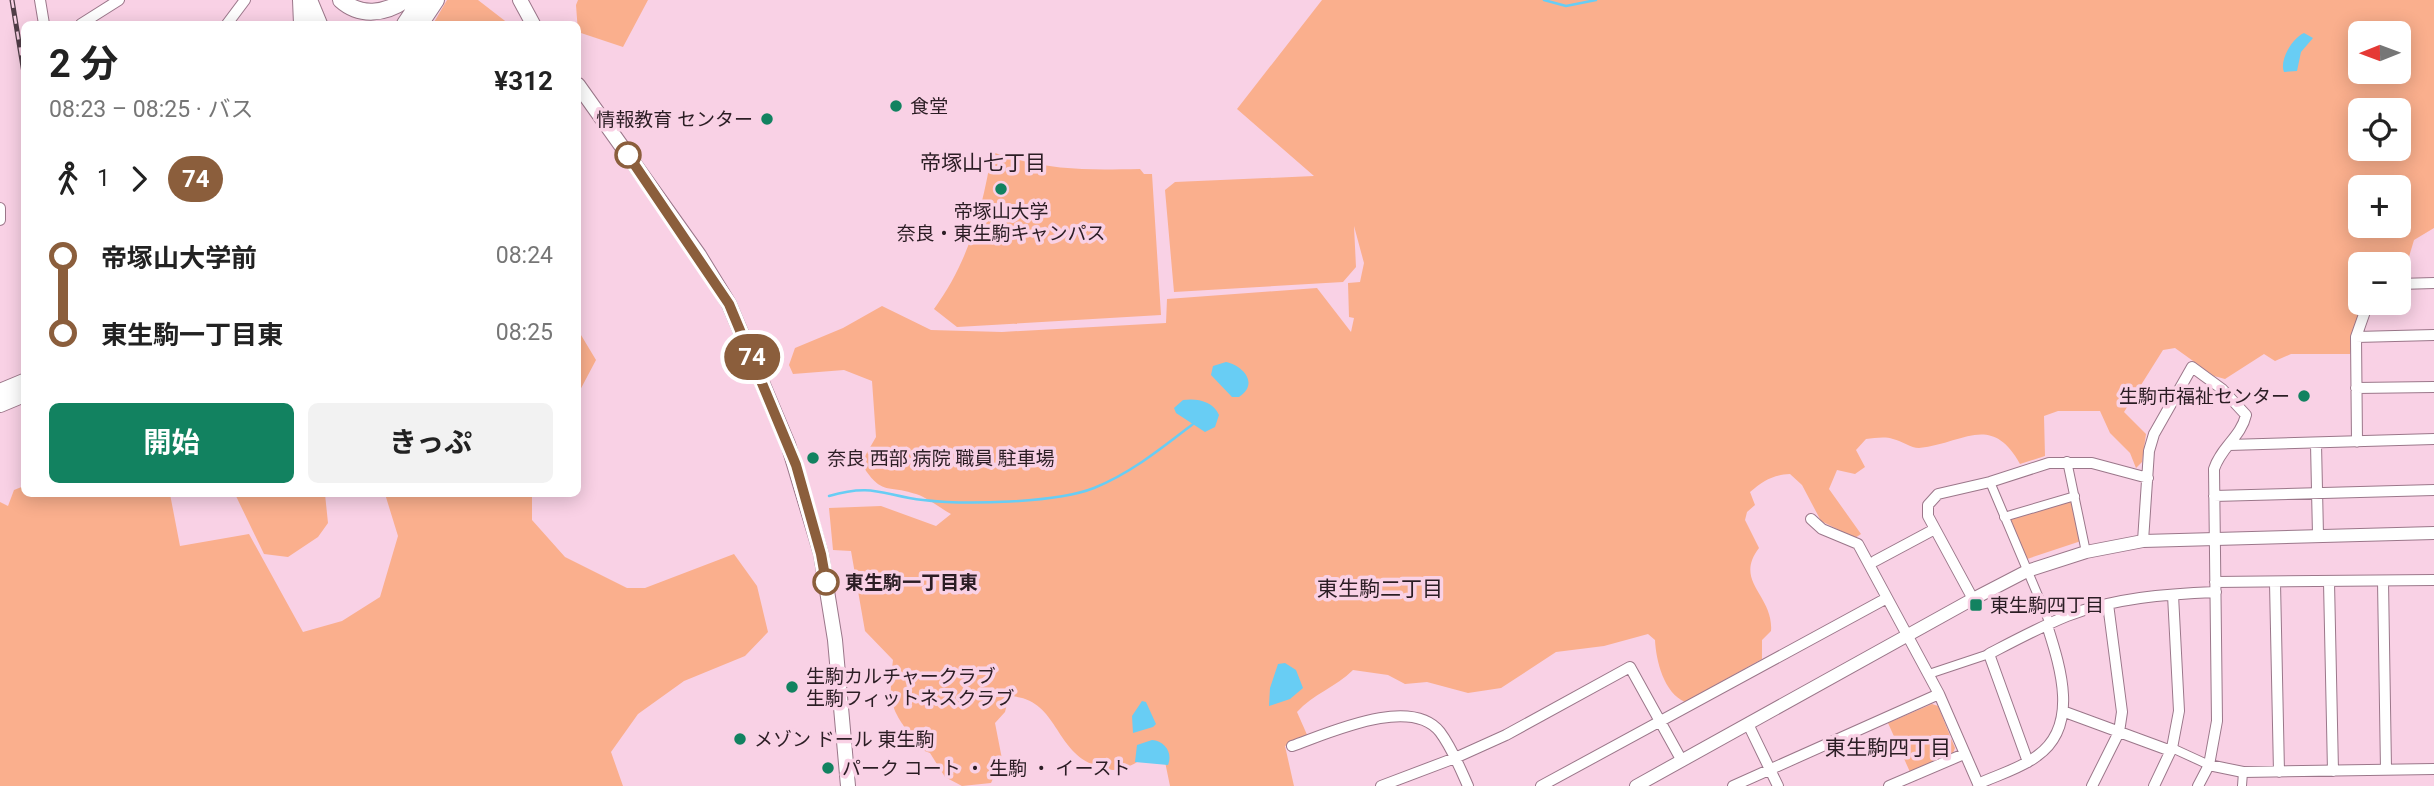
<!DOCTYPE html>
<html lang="ja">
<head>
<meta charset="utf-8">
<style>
	body { margin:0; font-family:Roboto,"Noto Sans JP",sans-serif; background:#f2f2f2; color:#222; height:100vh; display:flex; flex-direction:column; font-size:26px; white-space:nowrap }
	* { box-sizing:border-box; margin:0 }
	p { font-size:23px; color:#767676 }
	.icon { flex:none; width:38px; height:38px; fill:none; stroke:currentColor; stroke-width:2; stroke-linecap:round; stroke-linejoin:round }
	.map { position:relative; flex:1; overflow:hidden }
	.panel { position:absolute; left:21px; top:21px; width:560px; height:476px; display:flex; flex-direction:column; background:#fff; border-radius:10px; box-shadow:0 4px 18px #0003 }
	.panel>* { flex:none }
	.badge { padding:0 14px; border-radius:23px; font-size:24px; line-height:46px }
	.needle { width:46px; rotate:269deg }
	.tools { position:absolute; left:2348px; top:21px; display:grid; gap:14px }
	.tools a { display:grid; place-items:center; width:63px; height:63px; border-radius:10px; background:#fff; box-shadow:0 4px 18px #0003; font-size:35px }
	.map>.badge { position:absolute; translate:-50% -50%; box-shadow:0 0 0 4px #fff }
	.legs { display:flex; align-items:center; gap:10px; height:77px; padding:0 28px; font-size:23px }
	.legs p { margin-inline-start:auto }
	.headline { display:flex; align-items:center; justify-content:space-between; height:119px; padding:0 28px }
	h1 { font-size:38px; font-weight:700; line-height:52px }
	.action { display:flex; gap:14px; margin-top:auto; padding:14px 28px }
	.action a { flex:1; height:80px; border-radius:10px; background:#128260; color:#fff; font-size:28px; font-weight:700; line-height:80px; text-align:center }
	.action a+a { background:#f2f2f2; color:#222 }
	ul { padding:0 28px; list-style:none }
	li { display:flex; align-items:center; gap:24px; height:77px; font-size:26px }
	li i { display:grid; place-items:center; width:10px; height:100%; margin:0 9px; background:currentColor }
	li i::after { content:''; width:18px; height:18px; margin:-9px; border:5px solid; border-radius:50%; background:#fff }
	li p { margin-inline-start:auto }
	li:first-child i { background:linear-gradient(#0000 50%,currentColor 0) }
	li:last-child i { background:linear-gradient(currentColor 50%,#0000 0) }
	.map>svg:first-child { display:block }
	.green { fill:#faaf8d; fill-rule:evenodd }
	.water { fill:#68cdf4 }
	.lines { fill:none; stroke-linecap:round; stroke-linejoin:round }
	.stream { stroke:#68cdf4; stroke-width:2.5 }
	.pedestrian-casing { stroke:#9b778a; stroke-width:10 }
	.minor-casing { stroke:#9b778a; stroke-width:12 }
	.tertiary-casing { stroke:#9b778a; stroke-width:14 }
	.secondary-casing { stroke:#9b778a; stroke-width:16 }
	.primary-casing { stroke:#9b778a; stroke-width:18 }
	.pedestrian { stroke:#fff; stroke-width:8 }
	.minor { stroke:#fff; stroke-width:10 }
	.tertiary { stroke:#fff; stroke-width:12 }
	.secondary { stroke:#fff; stroke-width:14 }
	.primary { stroke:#fff; stroke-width:16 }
	.rail-casing { stroke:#513e48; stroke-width:5 }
	.rail { stroke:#f9d1e5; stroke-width:2.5; stroke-dasharray:8; stroke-linecap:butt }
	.line-1-casing { stroke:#fff; stroke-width:16 }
	.line-1 { stroke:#8b5e3c; stroke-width:10 }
	.poi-dot { fill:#128260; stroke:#f9d1e5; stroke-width:2.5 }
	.stop-1-dot { fill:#fff; stroke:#8b5e3c; stroke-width:3.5 }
	.labels { text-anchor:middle; stroke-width:7; stroke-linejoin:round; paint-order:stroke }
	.poi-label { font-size:19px; fill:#2b1d24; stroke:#f9d1e5; text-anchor:start }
	.stop-label { font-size:19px; font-weight:bold; fill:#2b1d24; stroke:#f9d1e5; text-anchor:start }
	.neighbourhood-label { font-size:21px; fill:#2b1d24; stroke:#f9d1e5 }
</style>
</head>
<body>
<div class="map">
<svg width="2434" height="786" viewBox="0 0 2434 786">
	<rect width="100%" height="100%" fill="#f9d1e5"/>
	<path class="green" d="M447,0h31l31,24h-76z
		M578,0h70l-25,47 -45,-15 -2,-27z
		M1322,0h1112v228l-20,12 -11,37 -4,1v-14h-38l1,39 -12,51h-59l-16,7 -11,-7 -39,25 -11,-3 -39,-28 -12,2 -39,62 22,22 -4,28 -6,6 -6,-15 -20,-20 -10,-22h-42l-14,5 1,40 -25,8c-29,-52 -57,-20 -101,-16 -8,0 -17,-7 -26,-9 -8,-3 -18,-1 -27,0l-10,11 9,17 -10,7 -18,-4 -8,19 32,45 -6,4 -34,-17 -19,-36 -12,-11c-18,1 -27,7 -40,18l5,13 -8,7 -2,8 14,28c-26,34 15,47 12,83l-9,9v19l-77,43c-21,-9 -29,-41 -30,-62l-7,-6 -44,12 -48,6 -55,36 -33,5 -41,-11 -22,2 -17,-9 -35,-5c-17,17 -40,24 -56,42l11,25 -23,9 9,40h-124l-8,-39c-14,8 -33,23 -49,23 -5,0 -11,-3 -16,-4 -44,-14 -38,-68 -88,-70l-4,16 -10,11 7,36 -11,24 -29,3 -17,-9 -15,-24 -21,-8c-1,-19 -5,-16 -12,-30 -9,-16 -6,-38 -4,-55l-28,-29 -14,-80 -18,-1 -4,-42 52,-2 55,20 15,-12c-11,-6 -23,-16 -35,-20 -30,-10 -34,3 -55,-31l15,-26 -4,-56 -28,-11 -51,4 -4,-9 6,-17 48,-20 39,-22 49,24 71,2 164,-9 1,-24 150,-11 34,44 3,-14 -5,-1 -1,-34 12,-1 4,-19 -10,-37 2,41 -13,15 -169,10 -9,-102 10,-8 139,-6 -77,-67zM2361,33h38v39h-38zM2361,110h38v39h-38zM2361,187h38v39h-38z
		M992,152c55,19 91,18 148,17l4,5h8l9,141 -204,12 -23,-18c35,-48 48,-99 58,-157z
		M578,330l18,30 -18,34z
		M24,486v8h146l10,52 69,-12 54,98 39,-11 38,-24 18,-61 -13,-42h147v26l33,37 62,31h18l89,-34 23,32 11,46 -23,24 -61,25 -46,33 -27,38 12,34h-623v-284l8,4 6,-16z
		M235,494h90l3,29 -10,14 -30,20 -24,-3z
		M2072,500l9,41 -57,19 -16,-41z
		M1932,704l6,2 17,42 -2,5 -43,19 -22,-49z"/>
	<path class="water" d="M2304,33l9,5 -12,14 -4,19 -13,1c-5,-11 8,-34 20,-39z
		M1226,362c18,4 33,22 13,35h-7l-21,-22 2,-9z
		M1183,400c14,-2 30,1 36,15l-4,12 -10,5 -29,-19 -2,-5z
		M1285,663l11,7 7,18 -13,11 -21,7 1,-18 8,-24z
		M1142,701l4,1 10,22 -3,3 -20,6 -1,-17z
		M1152,740c13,1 21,13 16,25l-33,-3 2,-17z"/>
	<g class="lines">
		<path class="stream" d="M1544,0l22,6 30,-6
			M829,496c44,-13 53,-1 94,4 42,5 133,3 171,-12 37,-15 68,-40 99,-64"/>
		<defs>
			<path id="pedestrian" d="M2067,461l19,91
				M1990,482l60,142
				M2004,517l71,-21
				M1929,674l60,-20
				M2172,748l37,17
				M2242,786l1,-14"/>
			<path id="minor" d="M40,0l4,24
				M81,24l38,-24
				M227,24l18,-24
				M0,208v12
				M2399,284l35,-1
				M2356,337l78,-2
				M2356,388l78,-1
				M2357,442l-1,-105 12,-34
				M2316,444l2,91
				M2229,445l205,-6
				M2214,496l220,-6
				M1811,519l11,10 36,15 81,150 40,92
				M2143,541l6,-90 5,-17 38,-67 30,22 24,26c-5,22 -25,32 -32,54l3,252 -8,44 -11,21
				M1875,561l58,-31
				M2383,581l3,188
				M2215,582l219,-2
				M2329,582l4,189
				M2275,583l4,189
				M1973,599l-45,-83v-11l10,-11 52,-12 59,-19h43l56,15
				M2065,712l106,39
				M1748,724l30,62
				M1292,746c37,-13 119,-51 148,-14 12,16 20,36 28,54
				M2028,762l-39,-108c25,-13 51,-27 78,-38 46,-18 99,-22 149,-24
				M2209,765l34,7 191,-3
				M1978,784c19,-9 42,-15 59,-28 43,-30 23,-90 10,-131
				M1381,786l74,-28 51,-23 124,-68 52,94
				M1541,786l346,-188
				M1733,786l206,-92
				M1889,786l75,-32
				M2092,786l27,-54 3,-20 -14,-108
				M2154,786l18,-38 7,-37 -6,-116"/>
			<path id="tertiary" d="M1636,786l337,-187 54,-28 59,-19 57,-11 291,-8"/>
			<path id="secondary" d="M520,0l13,24
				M578,85l121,170 30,49 59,140 33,110 14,86 13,146"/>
			<path id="primary" d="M301,0l1,24
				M309,0l10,24
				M341,0c19,17 44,14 64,0
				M405,24l16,-24
				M420,24l16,-24
				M0,392l24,-10
				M0,404l24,-10"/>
		</defs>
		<use href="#pedestrian" class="pedestrian-casing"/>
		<use href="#minor" class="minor-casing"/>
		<use href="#tertiary" class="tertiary-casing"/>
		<use href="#secondary" class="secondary-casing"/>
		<use href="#primary" class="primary-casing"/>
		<use href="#pedestrian" class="pedestrian"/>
		<use href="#minor" class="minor"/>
		<use href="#tertiary" class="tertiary"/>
		<use href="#secondary" class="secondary"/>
		<use href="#primary" class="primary"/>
		<defs>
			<path id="rail" d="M12,0l12,73"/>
		</defs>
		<use href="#rail" class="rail-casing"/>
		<use href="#rail" class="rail"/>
	</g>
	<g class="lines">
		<defs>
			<path id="line-1" d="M628,155l101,149 67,161 25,89 5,28"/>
		</defs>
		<use href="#line-1" class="line-1-casing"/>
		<use href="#line-1" class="line-1"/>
	</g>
	<g class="poi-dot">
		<circle cx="896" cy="106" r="7"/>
		<circle cx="767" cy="119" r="7"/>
		<circle cx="1001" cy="189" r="7"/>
		<circle cx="2304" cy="396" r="7"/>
		<circle cx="813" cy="458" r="7"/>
		<rect x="1969" y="598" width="14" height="14" rx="3.5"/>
		<circle cx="792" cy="687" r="7"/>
		<circle cx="740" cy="739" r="7"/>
		<circle cx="828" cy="768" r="7"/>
	</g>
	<g class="stop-1-dot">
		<circle cx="628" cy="155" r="12"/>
		<circle cx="826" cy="582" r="12"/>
	</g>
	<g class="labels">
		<g class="poi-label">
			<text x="910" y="113">食堂</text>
			<text x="753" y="126" text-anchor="end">情報教育 センター</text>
			<text x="1001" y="218" text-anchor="middle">帝塚山大学<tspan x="1001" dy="22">奈良・東生駒キャンパス</tspan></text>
			<text x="2290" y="403" text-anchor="end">生駒市福祉センター</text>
			<text x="827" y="465">奈良 西部 病院 職員 駐車場</text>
			<text x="1990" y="612">東生駒四丁目</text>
			<text x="806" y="683">生駒カルチャークラブ<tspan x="806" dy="22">生駒フィットネスクラブ</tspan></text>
			<text x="754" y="746">メゾン ドール 東生駒</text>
			<text x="842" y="775">パーク コート ・ 生駒 ・ イースト</text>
		</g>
		<g class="stop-label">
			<text x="845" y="589">東生駒一丁目東</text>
		</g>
		<g class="neighbourhood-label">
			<text x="983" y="170">帝塚山七丁目</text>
			<text x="1380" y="596">東生駒二丁目</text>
			<text x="1888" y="755">東生駒四丁目</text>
		</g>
	</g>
</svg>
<div class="tools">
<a><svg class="needle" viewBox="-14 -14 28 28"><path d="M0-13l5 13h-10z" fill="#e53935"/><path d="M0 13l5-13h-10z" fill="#767676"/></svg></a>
<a><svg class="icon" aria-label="locate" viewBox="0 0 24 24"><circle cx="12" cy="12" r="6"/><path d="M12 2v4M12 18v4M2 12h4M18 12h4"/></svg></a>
<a>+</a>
<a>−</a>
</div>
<b class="badge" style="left:752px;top:357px;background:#8b5e3c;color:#fff">74</b>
<section class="panel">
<div class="headline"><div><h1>2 分</h1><p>08:23 – 08:25 · バス</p></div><b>¥312</b></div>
<div class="legs"><svg class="icon" aria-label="walk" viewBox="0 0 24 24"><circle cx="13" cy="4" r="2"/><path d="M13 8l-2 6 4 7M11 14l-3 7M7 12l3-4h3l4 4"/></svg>1<svg class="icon" aria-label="forward" viewBox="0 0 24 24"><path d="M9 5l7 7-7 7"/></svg><b class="badge" style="background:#8b5e3c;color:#fff">74</b></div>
<ul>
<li><i style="color:#8b5e3c"></i><b>帝塚山大学前</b><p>08:24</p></li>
<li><i style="color:#8b5e3c"></i><b>東生駒一丁目東</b><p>08:25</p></li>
</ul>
<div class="action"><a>開始</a><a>きっぷ</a></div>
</section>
</div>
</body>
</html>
